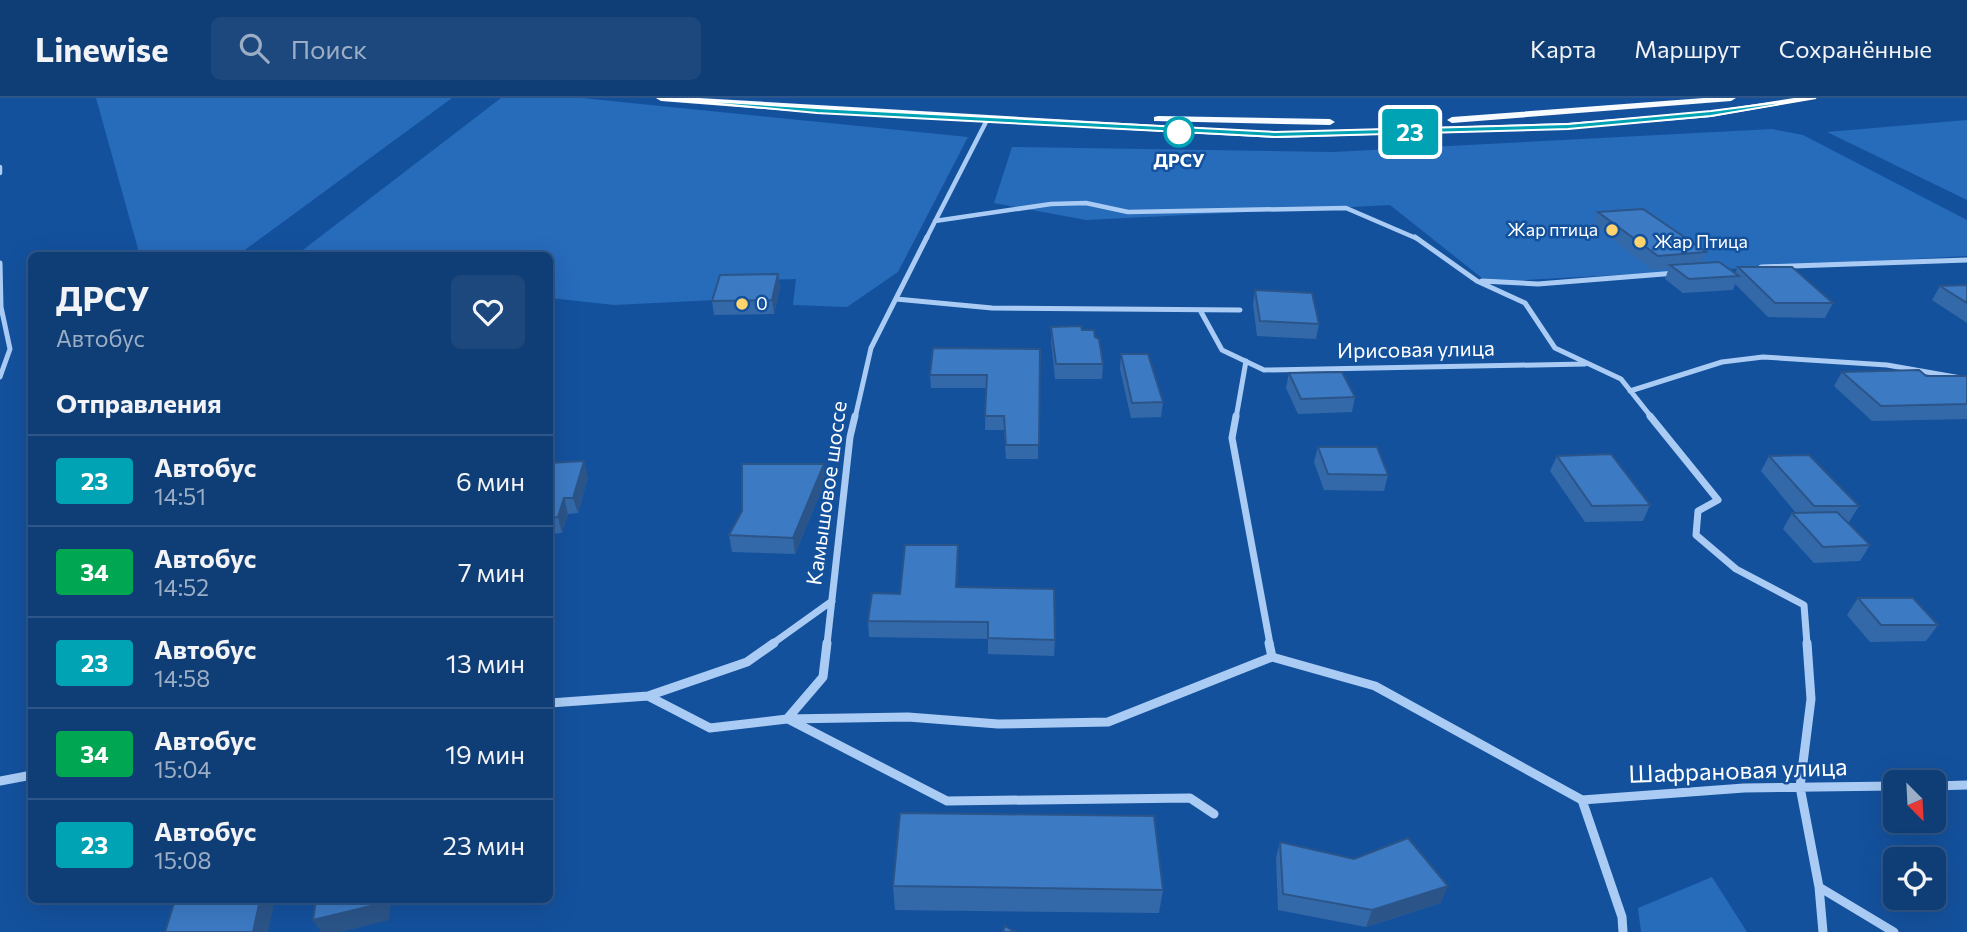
<!DOCTYPE html>
<html lang="ru">
<head>
<meta charset="utf-8">
<style>
	body { margin:0; font-family:Commissioner,sans-serif; background:#1d487e; color:#f1f3f6; height:100vh; display:flex; flex-direction:column; font-size:26px; white-space:nowrap }
	* { box-sizing:border-box; margin:0 }
	p { font-size:23px; color:#9baec5 }
	.icon { flex:none; width:38px; height:38px; fill:none; stroke:currentColor; stroke-width:2; stroke-linecap:round; stroke-linejoin:round }
	.map { position:relative; flex:1; overflow:hidden }
	.sheet { position:absolute; left:28px; top:154px; width:525px; height:651px; display:flex; flex-direction:column; background:#0f3d76; border-radius:10px; box-shadow:0 7px 28px #0002,0 0 0 2px #2f5688 }
	.sheet>* { flex:none }
	.badge { padding:0 14px; border-radius:5px; font-size:24px; line-height:46px }
	.needle { width:46px; rotate:156deg }
	.controls { position:absolute; left:1883px; top:672px; display:grid; gap:14px }
	.controls a { display:grid; place-items:center; width:63px; height:63px; border-radius:10px; background:#0f3d76; box-shadow:0 7px 28px #0002,0 0 0 2px #2f5688; font-size:35px }
	.map>.badge { position:absolute; translate:-50% -50%; box-shadow:0 0 0 4px #fff }
	h2 { padding:0 28px; font-size:26px; line-height:63px }
	.round { display:grid; place-items:center; flex:none; width:74px; height:74px; border-radius:10px; background:#1d487e }
	.overview { display:flex; align-items:center; justify-content:space-between; height:119px; padding:0 28px }
	h1 { font-size:33px; font-weight:700; line-height:52px }
	ul { padding:0; list-style:none }
	li { display:flex; align-items:center; gap:21px; height:91px; padding:0 28px; border-top:2px solid #2f5688 }
	li div { flex:1 }
	li b { display:block; font-size:26px }
	li em { font-style:normal }
	li .badge { min-width:77px; font-weight:700; text-align:center }
	header { display:flex; align-items:center; gap:42px; box-sizing:border-box; height:98px; padding:0 35px; background:#0f3d76; border-bottom:2px solid #2f5688 }
	header strong { font-size:33px }
	nav { display:flex; gap:38px; margin-inline-start:auto; font-size:24px }
	.search { width:490px; height:63px; background:#1d487e; display:flex; align-items:center; gap:18px; box-sizing:border-box; padding:0 24px; border-radius:10px; color:#9baec5; font-size:26px }
	.map>svg:first-child { display:block }
	.green { fill:#276bbb }
	.lines { fill:none; stroke-linecap:round; stroke-linejoin:round }
	.street-far3 { stroke:#aaccf4; stroke-width:4.5 }
	.street-far2 { stroke:#aaccf4; stroke-width:5 }
	.street-far1 { stroke:#aaccf4; stroke-width:7 }
	.street { stroke:#aaccf4; stroke-width:9 }
	.primary { fill:#f7faff; fill-rule:evenodd }
	.wall { fill:#3469a9 }
	.shaded-wall { fill:#2b5589 }
	.building { fill:#3d7ac4; stroke:#2b5589; stroke-width:2 }
	.line { fill:#00a3b4; stroke:#fff; stroke-width:2 }
	.stop-dot { fill:#fff; stroke:#00a3b4; stroke-width:3.5 }
	.poi-dot { fill:#ffd46d; stroke:#14519d; stroke-width:2.5 }
	.labels { text-anchor:middle; stroke-width:5; stroke-linejoin:round; paint-order:stroke }
	.far-stop-label { font-size:18px; font-weight:bold; fill:#fff; stroke:#14519d }
	.far-poi-label { font-size:18px; fill:#fff; stroke:#14519d; text-anchor:start }
	.street-label { font-size:21px; fill:#fff; stroke:#14519d }
	.near-street-label { font-size:24px; fill:#fff; stroke:#14519d }
</style>
</head>
<body>
<header>
<strong>Linewise</strong>
<div class="search"><svg class="icon" aria-label="search" viewBox="0 0 24 24"><circle cx="10" cy="10" r="6"/><path d="M15 15l6 6"/></svg>Поиск</div>
<nav><a>Карта</a><a>Маршрут</a><a>Сохранённые</a></nav>
</header>
<div class="map">
<svg width="1967" height="834" viewBox="0 0 1967 834">
	<rect width="100%" height="100%" fill="#14519d"/>
	<path class="green" d="M96,0h356l-214,157 -98,1z
		M501,0h81l386,39 -70,135 -51,35 -54,-2 3,-26 -72,2 -9,19 -101,5 -64,-7v-42h-255z
		M1967,22v80l-140,-68z
		M1772,31l31,6 164,85v36l-480,26 -97,-77 -304,15 -92,-17 18,-56 321,5z
		M1712,779l35,55h-106l-3,-24z"/>
	<g class="lines">
		<path class="street-far3" d="M0,69v6
			M935,123l116,-17 35,-1 42,9 218,-4 72,31
			M926,141l61,-119"/>
		<path class="street-far2" d="M1415,139l62,44 48,22 30,45 66,31 31,39
			M0,165l1,44 9,42 -10,28
			M1761,169l206,-7
			M1482,183l56,3 138,-11
			M896,201l96,9 248,2
			M1200,212l22,40 42,20 321,-6
			M1630,293l92,-29 41,-5 124,8 80,14
			M855,320l16,-70 56,-111
			M1236,320l10,-57"/>
		<path class="street-far1" d="M1236,318l-4,22 38,206
			M1650,318l68,84 -20,11 -2,24 40,34 68,36 3,39
			M772,546l60,-43
			M827,546l23,-207 5,-21"/>
		<path class="street" d="M1269,545l3,14
			M1807,545l4,56 -11,88 19,100 4,45
			M648,598l99,-34 27,-19
			M550,605l98,-7 62,32 77,-9 121,-2 90,7 110,-2 164,-65 103,29 207,114 40,117 1,15
			M787,621l36,-42 4,-34
			M788,621l159,82 243,-3 24,16
			M0,683l32,-6
			M1934,688l33,-1
			M1582,702l162,-12 151,-2
			M1819,789l75,45"/>
		<path class="primary" d="M656,0h43l576,34 293,-9 143,-12 83,-13h23l-106,19 -143,12 -293,9 -458,-25 -156,-12z
			M1704,0h32l-5,3 -279,22 -5,-3 5,-3z
			M1158,18l172,3 5,3 -5,3 -176,-4v-4z"/>
	</g>
	<path class="wall" d="M1598,114l108,40 -5,11 34,10 3,-6 95,36 -8,15 -57,-1 -33,-33 -2,6 -50,3 -18,-14 4,-11 -17,2 -58,-45z
		M778,176l2,14 -6,26 -60,1 -2,-14z
		M1967,187v38l-35,-23 8,-14z
		M1255,192l64,34 -3,15 -59,-3 -4,-32z
		M1051,229l31,3 13,7 8,27 -1,15h-47l-4,-38z
		M1040,251l-2,110h-32l-2,-29h-19l1,-42h-55l-1,-13z
		M1121,256l42,48 -2,15 -30,1 -11,-49z
		M1842,274l84,4h41v43l-95,2 -38,-35z
		M1289,275l66,24 -3,15 -54,2 -12,-26z
		M1318,349l70,28 -4,16 -60,-1 -10,-28z
		M1557,358l93,49 -7,16 -58,1 -35,-51z
		M1769,358l90,50 -10,16h-2l23,23 -10,16 -46,2 -31,-34 9,-16h4l-35,-42z
		M550,365l38,14 -10,36 -10,1 -6,19 -12,1z
		M826,381l-31,75 -63,-2 -3,-17 13,-24z
		M958,447l-1,42 98,53 -1,16 -66,-2v-15l-119,-2 -1,-16z
		M1858,500l80,27 -12,16 -56,1 -23,-27z
		M1280,744l161,61 -75,24 -88,-17 -2,-52z
		M893,788l270,4 -4,23 -264,-3z"/>
	<path class="shaded-wall" d="M778,176l2,14 -6,26 -2,-14z
		M584,363l4,16 -10,36 -5,-15z
		M824,366l2,15 -31,75 -2,-16z
		M564,400l4,16 -6,19 -4,-16z
		M551,508l5,16 -6,14v-27z
		M1448,788l-7,17 -75,24 6,-17z
		M260,802h15l-7,32h-15z
		M380,802h11l-2,20 -48,12h-20l-8,-12z"/>
	<path class="building" d="M1643,111l63,43 -48,4 -60,-44z
		M1719,164l20,14 -50,3 -19,-14z
		M1738,169h54l41,36h-58z
		M778,176l-6,26 -60,1 8,-26z
		M1967,187v18l-27,-17z
		M1255,192l57,3 7,31 -59,-3z
		M1081,228l1,4h12l1,7 4,2 4,25h-47l-5,-37z
		M933,250l107,1 -1,96h-33l-2,-29h-19l2,-41h-57z
		M1121,256h27l15,48 -31,1z
		M1919,272l7,6h41v28l-86,2 -39,-34z
		M1342,274l13,25 -54,2 -12,-26z
		M1318,349h59l11,28 -60,-1z
		M1611,356l39,51 -58,1 -35,-50z
		M1809,357l50,51h-45l-45,-50z
		M584,363l-11,37h-9l-6,19 -8,1v-55z
		M742,366h82l-31,74 -64,-3 13,-24z
		M1837,414l33,33 -47,2 -31,-34z
		M905,447h53l-2,42 98,2 1,51 -67,-2v-16l-120,-1 4,-28 28,1z
		M1858,500h55l25,27h-57z
		M900,715l254,3 9,74 -270,-4z
		M1408,740l40,48 -76,24 -89,-16 -3,-52 74,17z
		M175,802h85l-7,32h-88z
		M316,802h64l-1,4 -66,16z
		M1005,828l10,6h-12z"/>
	<path class="line" d="M657,0h4l156,10 458,24 293,-8 143,-13 101,-13h4l-105,18 -143,13 -293,8 -458,-24z"/>
	<circle class="stop-dot" cx="1179" cy="34" r="14"/>
	<g class="poi-dot">
		<circle cx="1612" cy="132" r="7"/>
		<circle cx="1640" cy="144" r="7"/>
		<circle cx="742" cy="206" r="7"/>
	</g>
	<g class="labels">
		<g class="far-stop-label">
			<text x="1179" y="69">ДРСУ</text>
		</g>
		<g class="far-poi-label">
			<text x="1598" y="138" text-anchor="end">Жар птица</text>
			<text x="1654" y="150">Жар Птица</text>
			<text x="756" y="212">0</text>
		</g>
		<g class="street-label">
			<text transform="translate(1416 252) rotate(-1)" y="7">Ирисовая улица</text>
			<text transform="translate(827 395) rotate(-82)" y="7">Камышовое шоссе</text>
		</g>
		<g class="near-street-label">
			<text transform="translate(1738 673) rotate(-2)" y="8">Шафрановая улица</text>
		</g>
	</g>
</svg>
<div class="controls">
<a><svg class="needle" viewBox="-14 -14 28 28"><path d="M0-13l5 13h-10z" fill="#e53935"/><path d="M0 13l5-13h-10z" fill="#9baec5"/></svg></a>
<a><svg class="icon" aria-label="locate" viewBox="0 0 24 24"><circle cx="12" cy="12" r="6"/><path d="M12 2v4M12 18v4M2 12h4M18 12h4"/></svg></a>
</div>
<b class="badge" style="left:1410px;top:34px;background:#00a3b4;color:#fff">23</b>
<section class="sheet">
<div class="overview"><div><h1>ДРСУ</h1><p>Автобус</p></div><a class="round"><svg class="icon" aria-label="heart" viewBox="0 0 24 24"><path d="M12 20l-8-8c-3-5 5-10 8-4 3-6 11-1 8 4z"/></svg></a></div>
<h2>Отправления</h2>
<ul>
<li><span class="badge" style="background:#00a3b4;color:#fff">23</span><div><b>Автобус</b><p>14:51</p></div><em>6 мин</em></li>
<li><span class="badge" style="background:#00a651;color:#fff">34</span><div><b>Автобус</b><p>14:52</p></div><em>7 мин</em></li>
<li><span class="badge" style="background:#00a3b4;color:#fff">23</span><div><b>Автобус</b><p>14:58</p></div><em>13 мин</em></li>
<li><span class="badge" style="background:#00a651;color:#fff">34</span><div><b>Автобус</b><p>15:04</p></div><em>19 мин</em></li>
<li><span class="badge" style="background:#00a3b4;color:#fff">23</span><div><b>Автобус</b><p>15:08</p></div><em>23 мин</em></li>
</ul>
</section>
</div>
</body>
</html>
